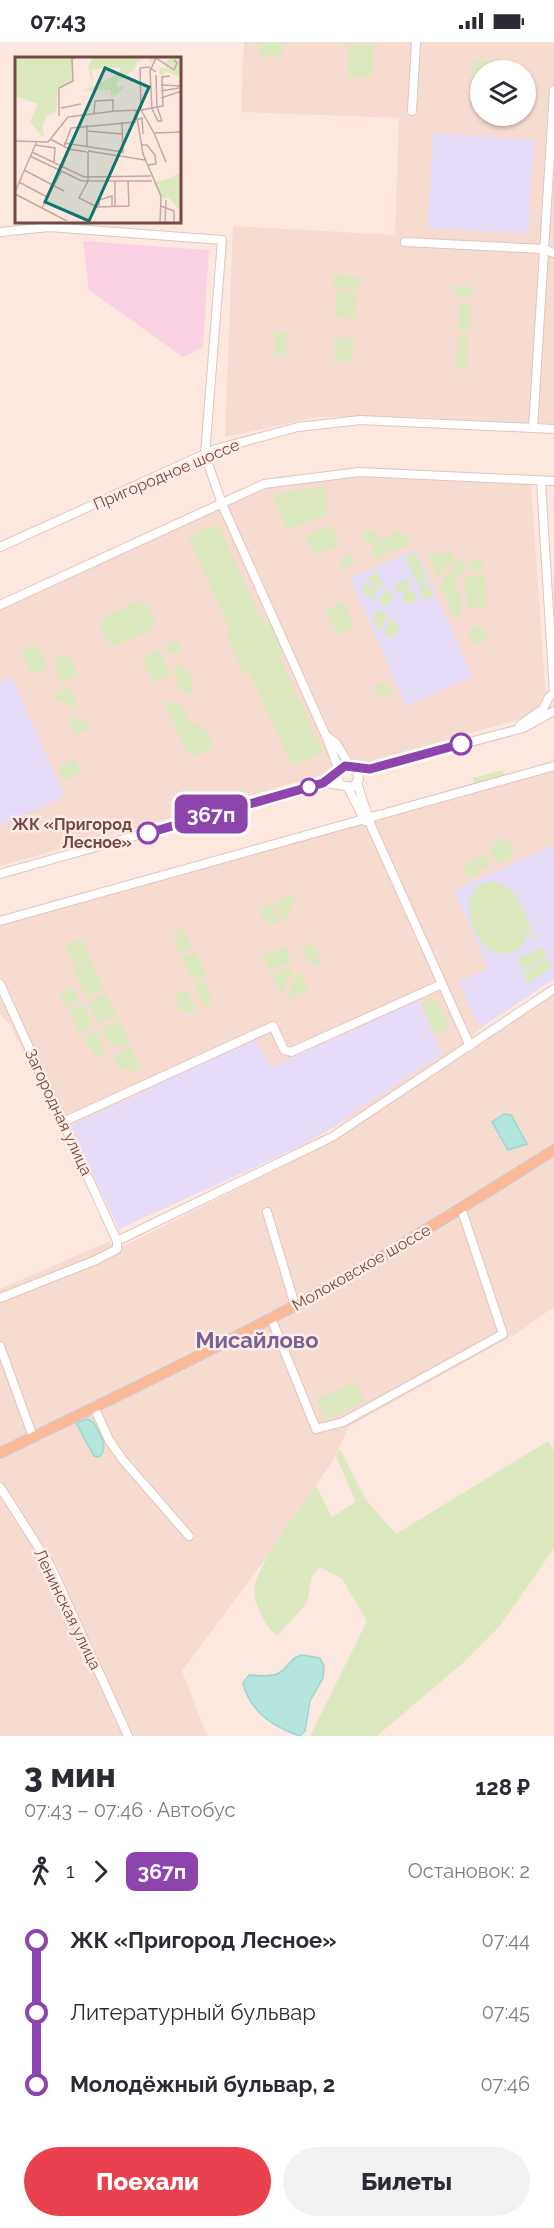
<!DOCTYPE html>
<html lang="ru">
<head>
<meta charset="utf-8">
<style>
	body { margin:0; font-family:Raleway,sans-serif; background:#f2f2f3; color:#2b2b33; height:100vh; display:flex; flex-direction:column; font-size:22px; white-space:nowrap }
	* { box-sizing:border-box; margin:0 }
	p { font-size:20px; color:#7c7c81 }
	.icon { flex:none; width:33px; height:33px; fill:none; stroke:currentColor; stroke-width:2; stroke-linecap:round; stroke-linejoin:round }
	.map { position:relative; height:1694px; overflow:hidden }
	.details { display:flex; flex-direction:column; background:#fff; flex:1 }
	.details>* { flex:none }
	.badge { padding:0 12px; border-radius:9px; font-size:21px; line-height:39px }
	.fabs { position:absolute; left:470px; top:18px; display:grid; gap:12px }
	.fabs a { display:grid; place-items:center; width:66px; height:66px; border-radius:50%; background:#fff; box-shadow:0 2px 4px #0004; font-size:30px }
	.map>.badge { position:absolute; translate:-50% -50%; box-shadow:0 0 0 3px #fff }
	.legs { display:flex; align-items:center; gap:9px; height:66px; padding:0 24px; font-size:20px }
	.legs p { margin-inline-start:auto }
	.overview { display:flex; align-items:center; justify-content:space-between; height:102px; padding:0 24px }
	h1 { font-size:33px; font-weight:800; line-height:45px }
	.cta { display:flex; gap:12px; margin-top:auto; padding:12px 24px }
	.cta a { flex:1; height:69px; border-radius:36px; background:#e9414d; color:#fff; font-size:24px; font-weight:800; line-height:69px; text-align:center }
	.cta a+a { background:#f2f2f3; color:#2b2b33 }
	ul { padding:0 24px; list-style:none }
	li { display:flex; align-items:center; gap:21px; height:72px; font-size:22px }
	li i { display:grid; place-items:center; width:9px; height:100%; margin:0 8px; background:currentColor }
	li i::after { content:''; width:15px; height:15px; margin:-8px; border:4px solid; border-radius:50%; background:#fff }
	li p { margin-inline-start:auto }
	li:first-child i { background:linear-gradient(#0000 50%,currentColor 0) }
	li:last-child i { background:linear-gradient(currentColor 50%,#0000 0) }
	.status { display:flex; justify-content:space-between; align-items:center; height:42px; padding:0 30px; background:#fff; direction:ltr }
	.status svg { height:16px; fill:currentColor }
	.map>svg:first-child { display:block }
	.residential { fill:#f6dbd0; fill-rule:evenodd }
	.education { fill:#e6dcf8 }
	.medical { fill:#fad2e3 }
	.green { fill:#dce9be }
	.water { fill:#b4e6de; stroke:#9ad7cf; stroke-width:1.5 }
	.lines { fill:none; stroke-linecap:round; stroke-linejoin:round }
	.minor-casing { stroke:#e2c4be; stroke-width:10 }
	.major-casing { stroke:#d5c9c8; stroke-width:12 }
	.minor { stroke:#fff; stroke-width:8 }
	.major { stroke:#fdb896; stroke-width:9 }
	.line-1-casing { stroke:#fff; stroke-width:14 }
	.line-1 { stroke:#8e44ad; stroke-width:9 }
	.stop-1-dot { fill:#fff; stroke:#8e44ad; stroke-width:3 }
	.labels { text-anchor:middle; stroke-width:5; stroke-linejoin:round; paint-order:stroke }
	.street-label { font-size:16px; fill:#734a47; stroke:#ffede5 }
	.stop-label { font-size:16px; font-weight:bold; fill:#734a47; stroke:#ffede5; text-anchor:end }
	.district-label { font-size:22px; font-weight:bold; fill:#756296; stroke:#ffede5 }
	.inset-road { fill:none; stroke:#c5a9a2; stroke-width:1.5 }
	.view { fill:#0f766e; fill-opacity:0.15; stroke:#0f766e; stroke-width:3 }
	.inset-edge { fill:none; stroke:#734a47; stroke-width:3 }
</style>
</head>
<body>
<div class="status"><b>07:43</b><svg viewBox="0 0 49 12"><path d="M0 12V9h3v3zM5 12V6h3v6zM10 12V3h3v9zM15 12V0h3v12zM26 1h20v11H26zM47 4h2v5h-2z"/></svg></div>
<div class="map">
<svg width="554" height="1694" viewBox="0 0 554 1694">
	<rect width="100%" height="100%" fill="#fce8df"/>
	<path class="residential" d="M244,0h310v382l-148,-7h-89l-92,20 8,-211 162,9 4,-117 -158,-6zM480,28h45v46h-45z
		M339,434l192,9 15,216 -8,13 -538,152v-256l242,-111 29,-12z
		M554,721v82l-100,45 34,78 -10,57 4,2 -29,26 -60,40 -88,51 -34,-77 -124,24 -87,40 -49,-105 -11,-12v-98z
		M554,953v312l-40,28 -166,92 -12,29 -53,79 -101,136 25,65h-207v-447l110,-48 4,10 213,-107z"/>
	<path class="education" d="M433,91l101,7 -6,94 -100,-6z
		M417,507l55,127 -66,30 -56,-128z
		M11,635l54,119 -65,30v-144z
		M554,803v134l-72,48 -4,-2 -19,-43 29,-14 -34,-78z
		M418,959l24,53 -114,76 -24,12 1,2 -186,85 -50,-103 78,-35 1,-4 107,-47 16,27z"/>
	<path class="medical" d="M83,199l126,9 -6,97 -20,10 -94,-67z"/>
	<path class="green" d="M260,0h23l-1,15 -23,-1z
		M350,2l24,1 -2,32 -24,-1z
		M473,19h16l-1,9h-8v5l-8,-1z
		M334,233l26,2v13l-27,-2z
		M455,244h17v11l-17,-1z
		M336,250l21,1 -2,25 -20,-1z
		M460,262h11l-1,28h-12z
		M275,290h12v23h-13z
		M458,295h10l-2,33 -10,-1z
		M335,296h19l-1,24 -19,-1z
		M326,443l1,30 -40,15 -14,-35z
		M218,482l43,94 9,4 14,31 -5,3 44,96 -31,14 -42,-93 -6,1 -18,-39 5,-4 -43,-94z
		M331,483l9,20 -27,10 -8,-20z
		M367,488l10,2 4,9 17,-11 12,7 -2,9 -21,6 -2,3 -9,4 -5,-8 3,-5 -11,-7v-6z
		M450,510l5,8 -18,17 -9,-22z
		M348,511l5,3v8l-13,5 -2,-2z
		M416,511l11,26 -10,5 -12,-27z
		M469 523a7 7 0 1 1 14 0a7 7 0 1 1-14 0Z
		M457,518l8,3v5l-9,12v10l6,6 -2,21 -9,-3 -5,-19 -7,-8 5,-6 -1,-4 12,-9 -1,-3z
		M375,530l9,12 -6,6 -11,-12z
		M485,533l2,31 -20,2 -2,-32z
		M408,536l4,8 -13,7 -6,-8z
		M365,540l11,9 -3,9 -13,-8z
		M428,540l6,14 -10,3 -6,-12z
		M388,546l6,8 -9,11 -6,-4v-5z
		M402 555a7 7 0 1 1 14 0a7 7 0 1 1-14 0Z
		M137,559l11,4 7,15 -4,10 -34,16 -10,-4 -8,-16 5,-9z
		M344,559l11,26 -18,8 -12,-25z
		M378,567l10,8 -8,14 -8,-10z
		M391,577l9,7 -7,13 -10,-6z
		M469 593a9 9 0 1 1 18 0a9 9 0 1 1-18 0Z
		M177,598l5,11 -7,3 -7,-3 -3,-6z
		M37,601l11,25 -16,7 -11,-25z
		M159,608l12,24 -18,9 -11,-25z
		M59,613l12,2 8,18 -18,8 -6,-15z
		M180,623c10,4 13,14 14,25l-5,3 -9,-3 -7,-19z
		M378,641h5l10,6v6h-16l-2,-5z
		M69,645l9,19 -2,3 -23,-12z
		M167,659l15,4 8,15 17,11 6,13c-5,8 -12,11 -21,12l-5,-4 -23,-49z
		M71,674l18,7 1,5 -14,7 -8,-17z
		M75,717l6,14 -18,8 -6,-14z
		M503,728l1,5 -30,8 -1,-5z
		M491 809a11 11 0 1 1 22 0a11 11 0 1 1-22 0Z
		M476 820a7 7 0 1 1 14 0a7 7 0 1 1-14 0Z
		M464 827a8 8 0 1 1 16 0a8 8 0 1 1-16 0Z
		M492,839c26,2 34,38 44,59l-3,1 -5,-10c-2,10 -6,18 -16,21 -34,14 -67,-64 -20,-71z
		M294,851l1,4 -9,24 -3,1 -9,-19z
		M271,862l9,20 -3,1 -14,-5 -5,-10z
		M182,885l10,21 -12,6 -7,-14z
		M81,896l10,21 -16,7 -10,-21z
		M308,899l10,10 2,15 -11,-4 -6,-10z
		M285,904l7,15 -22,10 -7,-15z
		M543,905l4,10 -25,13 -5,-11z
		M195,910l11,23 -10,5 -5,-3 -9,-19z
		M548,916l4,9 -24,16 -5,-11z
		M91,918l13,29 -18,8 -13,-29z
		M290,925l3,3 -12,26 -9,-21z
		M297,930h4l8,18 -21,9z
		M204,938l9,20 -8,8 -9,-19 1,-6z
		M73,945l6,13 -13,7 -6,-14z
		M184,948l4,3 9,19h-16l-8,-17z
		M106,951l11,23 -19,8 -10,-22z
		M431,956l2,3 4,-1 11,23v4l-12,9 -14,-32z
		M83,962l11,23 -15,6 -10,-23z
		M119,978l10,23 -10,5 -12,-8 -6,-11z
		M96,989l10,23 -9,4 -15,-21z
		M131,1005l11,23 -23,-1 -6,-13z
		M356,1339l9,21 -40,18 -9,-21z
		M548,1399l6,9v98l-54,78 -36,36 -87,74h-67l57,-115 -25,-42 -22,-12 -8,9 -5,27 -30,33c-13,-12 -27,-36 -21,-55 9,-28 43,-69 60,-95l16,31 24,-15 -20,-46 4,-7 26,51 30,34z"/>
	<path class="water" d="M504,1072l7,1 16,29 -19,6 -16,-28z
		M87,1377l7,4c5,10 16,24 5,34l-5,-1 -18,-33z
		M302,1613l18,3 4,8 -1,12 -13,23 -5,30 -5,5c-27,-9 -50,-24 -57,-53l6,-8c9,0 21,3 30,-2 9,-5 12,-16 23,-18z"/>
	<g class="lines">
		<defs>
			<path id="minor" d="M412,69l4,-69
				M0,190l49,-5 173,13 -17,215 17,49 104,232 13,34
				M405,200l138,7 11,4
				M533,386l21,-338
				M541,439l13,212
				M0,505l216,-98 82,-22 62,-7 194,9
				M0,563l264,-121 95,-12 195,9
				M520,683l23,-16 6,-12 5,-4
				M328,695l8,6 14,23
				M355,726l15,1 153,-41 31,-17
				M324,741l29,4 6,-8 -3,-10 -6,-3 -9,2 -4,6 2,10
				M357,741l15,45 98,218
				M348,746l17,33
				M0,832l323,-91 14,-9
				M0,879l554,-155
				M0,942l117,257
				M63,1080l210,-96 11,24 7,2 151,-68
				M267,1170l28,93
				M117,1199l215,-104 222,-148
				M0,1256l96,-38 21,-11v-8
				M271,1276l45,111 27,-7 160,-88 -42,-126
				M0,1304l33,91
				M94,1365l15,33 14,20 66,76
				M0,1445l51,80 77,169"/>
			<path id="major" d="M0,1411c112,-54 224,-108 333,-168 75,-43 148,-89 221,-135"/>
		</defs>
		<use href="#minor" class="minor-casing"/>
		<use href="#major" class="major-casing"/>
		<use href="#minor" class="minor"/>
		<use href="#major" class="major"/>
	</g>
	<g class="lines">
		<defs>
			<path id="line-1" d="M148,791l175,-50 22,-17 25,3 91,-25"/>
		</defs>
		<use href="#line-1" class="line-1-casing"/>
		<use href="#line-1" class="line-1"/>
	</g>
	<g class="stop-1-dot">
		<circle cx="461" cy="702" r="10"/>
		<circle cx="309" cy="745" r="8"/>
		<circle cx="148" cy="791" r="10"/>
	</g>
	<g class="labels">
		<g class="street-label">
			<text transform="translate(166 432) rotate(-23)" y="6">Пригородное шоссе</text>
			<text transform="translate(59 1070) rotate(65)" y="6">Загородная улица</text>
			<text transform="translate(361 1225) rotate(-30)" y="6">Молоковское шоссе</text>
			<text transform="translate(68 1567) rotate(64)" y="6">Ленинская улица</text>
		</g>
		<g class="stop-label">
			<text x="132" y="788">ЖК «Пригород<tspan x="132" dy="18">Лесное»</tspan></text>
		</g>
		<g class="district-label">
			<text x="257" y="1306">Мисайлово</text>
		</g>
	</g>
	<g transform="translate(15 15)">
		<rect width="166" height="166" fill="#fce8df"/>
		<path d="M0,0h60l-3,1v23l-14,6 -2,25 -9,4 -5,10 2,12 -14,-16 8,-18 -23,-8zM79,0h57l3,3 -4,3 -2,-6 -11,5 -4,9 -17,12 2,6 6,-4v3l-9,8 -2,-3 -1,5 -2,-9 -27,2 38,-18 -1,-6 -28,2 1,16 -5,-19zM157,0h9v21l-15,-7 -3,5 -4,-3 2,-6 6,2 -2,-6zM166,114v41l-12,-14h-7l-9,-16 19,-4z" fill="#dce9be"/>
		<path class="inset-road" d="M141,15l-7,-5 -9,1 1,42 22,-4 -1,-29 8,-1M141,18l1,32 5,14M146,28l21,1M146,34l18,-3M146,41l21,-7M46,51l20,-4M121,54l7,43 18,42 -1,28M79,56l1,-12 18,-1v11M44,59v-28l14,-7 -1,-22 5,-2M121,63l6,-2 1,16M147,64h-4l-6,-12 -2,-38 6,-13 18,12 3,-7 -3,-3M107,65l1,31M72,74l35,3M139,76l12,29M35,82l19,10 18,3M0,84l33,1 20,-25 47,-6 26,-1 13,23 28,-1M49,86l59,9M20,88l20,3 -1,15M126,88h6l8,10 1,9 -9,1M49,90l7,-19 65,-6M72,90v-22M73,94l57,9M17,95l52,25 67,-1M73,95v29l-9,17 18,9 32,-1 -1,-25M15,99l52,25h70M47,111l6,-18M9,113l40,21M4,125l28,15M0,135l22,-51M0,137l52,27M84,149v-6l13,-4v11M100,149v-25M146,149l13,5v13M27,151l19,-36M150,167l1,-24"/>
		<path class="view" d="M90,11l44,19 -60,134 -44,-19z"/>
		<rect width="166" height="166" class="inset-edge"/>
	</g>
</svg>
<div class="fabs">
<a><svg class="icon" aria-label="layers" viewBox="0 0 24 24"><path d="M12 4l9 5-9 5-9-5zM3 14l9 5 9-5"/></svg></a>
</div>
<b class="badge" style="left:211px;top:772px;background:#8e44ad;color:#fff">367п</b>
</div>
<section class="details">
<div class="overview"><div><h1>3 мин</h1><p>07:43 – 07:46 · Автобус</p></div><b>128 ₽</b></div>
<div class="legs"><svg class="icon" aria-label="walk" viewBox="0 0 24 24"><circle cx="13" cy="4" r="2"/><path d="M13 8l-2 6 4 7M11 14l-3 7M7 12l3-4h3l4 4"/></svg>1<svg class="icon" aria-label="forward" viewBox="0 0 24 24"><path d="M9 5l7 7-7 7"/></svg><b class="badge" style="background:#8e44ad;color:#fff">367п</b><p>Остановок: 2</p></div>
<ul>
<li><i style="color:#8e44ad"></i><b>ЖК «Пригород Лесное»</b><p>07:44</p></li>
<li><i style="color:#8e44ad"></i><span>Литературный бульвар</span><p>07:45</p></li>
<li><i style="color:#8e44ad"></i><b>Молодёжный бульвар, 2</b><p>07:46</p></li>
</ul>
<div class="cta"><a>Поехали</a><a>Билеты</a></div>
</section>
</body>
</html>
